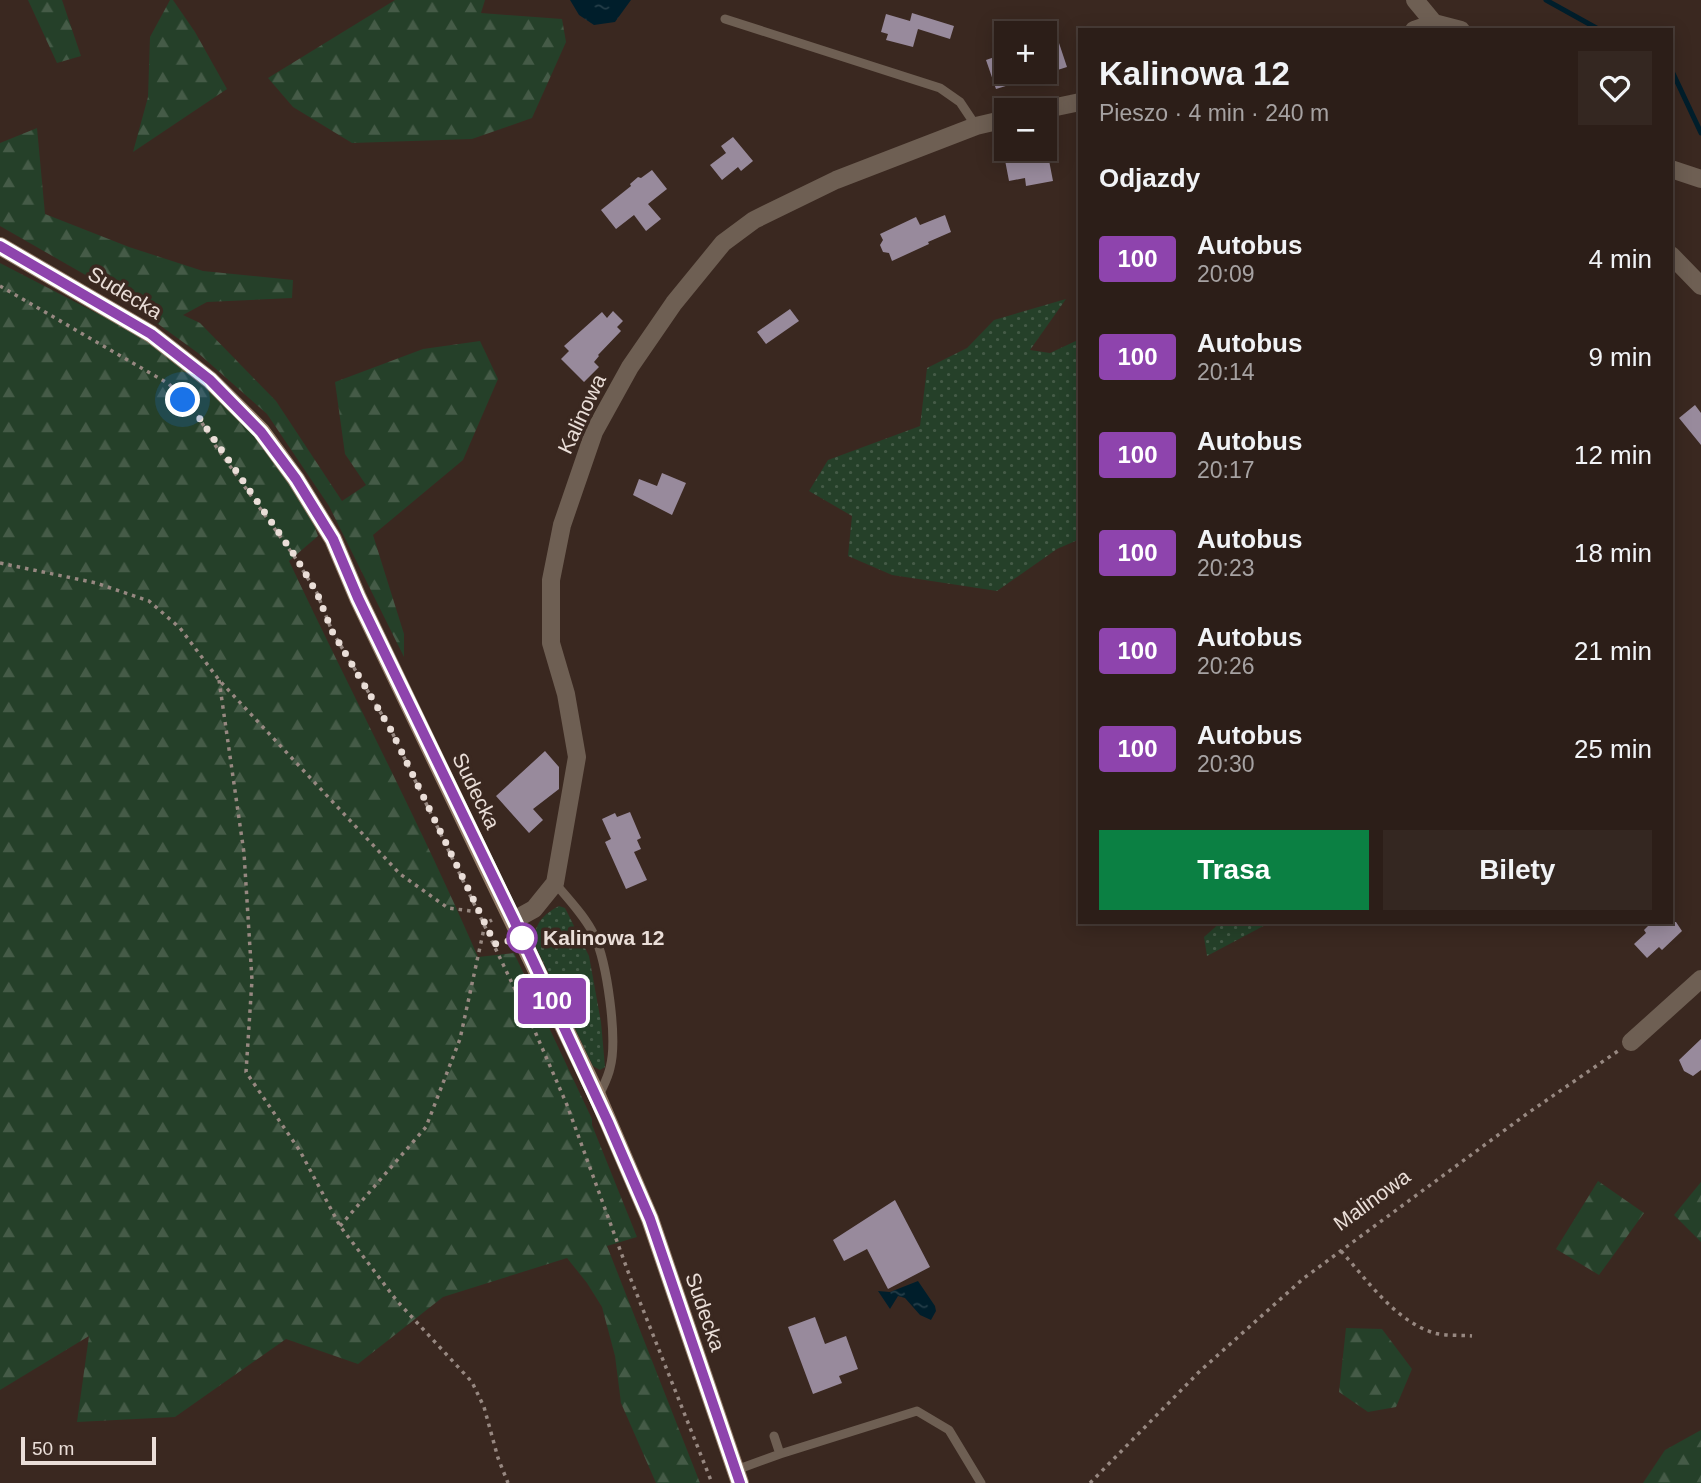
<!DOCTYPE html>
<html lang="pl">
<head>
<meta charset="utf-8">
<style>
	body { margin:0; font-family:Helvetica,sans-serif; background:#342721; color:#f1f3f6; height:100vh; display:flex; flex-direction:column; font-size:26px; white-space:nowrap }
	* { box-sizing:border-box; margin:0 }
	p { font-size:23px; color:#a6a2a2 }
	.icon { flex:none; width:38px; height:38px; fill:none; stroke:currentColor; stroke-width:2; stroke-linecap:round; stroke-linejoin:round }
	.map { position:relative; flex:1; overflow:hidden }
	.side { position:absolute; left:1078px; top:28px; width:595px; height:896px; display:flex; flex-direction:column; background:#2c1e18; border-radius:0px; box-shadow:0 4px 18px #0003,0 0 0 2px #483c37 }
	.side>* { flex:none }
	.badge { padding:0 14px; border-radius:5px; font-size:24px; line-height:46px }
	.fabs { position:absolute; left:994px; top:21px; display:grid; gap:14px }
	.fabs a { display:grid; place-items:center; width:63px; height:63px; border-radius:0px; background:#2c1e18; box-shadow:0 4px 18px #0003,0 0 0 2px #483c37; font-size:35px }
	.scale { position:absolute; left:21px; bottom:18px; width:135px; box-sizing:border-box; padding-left:7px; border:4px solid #eaded8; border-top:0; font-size:19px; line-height:24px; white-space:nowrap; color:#eaded8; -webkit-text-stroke:5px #3a2820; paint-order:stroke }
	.you { position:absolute; width:35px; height:35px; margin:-18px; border:5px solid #fff; border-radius:50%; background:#1a73e8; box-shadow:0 0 0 10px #1a73e833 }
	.map>.badge { position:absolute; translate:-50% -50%; box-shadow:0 0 0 4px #fff }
	h2 { padding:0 21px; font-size:26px; line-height:63px }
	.round { display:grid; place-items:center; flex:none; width:74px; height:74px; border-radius:0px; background:#342721 }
	.overview { display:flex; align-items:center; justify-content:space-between; height:119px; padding:0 21px }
	h1 { font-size:33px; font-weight:600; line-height:52px }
	.primary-button { display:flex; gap:14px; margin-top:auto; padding:14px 21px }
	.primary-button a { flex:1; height:80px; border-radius:0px; background:#0b8043; color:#fff; font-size:28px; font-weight:600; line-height:80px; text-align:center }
	.primary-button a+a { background:#342721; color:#f1f3f6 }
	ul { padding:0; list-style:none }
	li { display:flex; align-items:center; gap:21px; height:98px; padding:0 21px }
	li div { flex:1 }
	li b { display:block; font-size:26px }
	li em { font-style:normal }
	li .badge { min-width:77px; font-weight:700; text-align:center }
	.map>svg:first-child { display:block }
	.grass { fill:url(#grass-dots) }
	.forest { fill:url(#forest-firs) }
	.water { fill:url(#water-ripples) }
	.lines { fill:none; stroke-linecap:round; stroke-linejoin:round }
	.stream { stroke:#001e2b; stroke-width:5 }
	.building { fill:#988a9c }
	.path { stroke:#978881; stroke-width:3.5; stroke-dasharray:3.5 5; stroke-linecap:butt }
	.lane { stroke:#6e5f53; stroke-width:9 }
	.street { stroke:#6e5f53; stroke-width:18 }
	.secondary { stroke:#927b68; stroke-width:18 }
	.line-casing { stroke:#fff; stroke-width:16 }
	.line { stroke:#8e44ad; stroke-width:10 }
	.walk { stroke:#eaded8; stroke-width:7; stroke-dasharray:0 12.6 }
	.stop-dot { fill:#fff; stroke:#8e44ad; stroke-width:3.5 }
	.labels { text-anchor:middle; stroke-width:7; stroke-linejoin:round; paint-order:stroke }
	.street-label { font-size:21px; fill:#eaded8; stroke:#3a2820 }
	.stop-label { font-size:21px; font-weight:bold; fill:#eaded8; stroke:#3a2820; text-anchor:start }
</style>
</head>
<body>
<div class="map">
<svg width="1701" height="1483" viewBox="0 0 1701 1483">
	<defs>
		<pattern id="grass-dots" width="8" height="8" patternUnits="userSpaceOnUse" patternTransform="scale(1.75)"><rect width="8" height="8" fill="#254029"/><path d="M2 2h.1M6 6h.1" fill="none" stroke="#455b47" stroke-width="1.8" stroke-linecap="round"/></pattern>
		<pattern id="forest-firs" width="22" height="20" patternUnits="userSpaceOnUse" patternTransform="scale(1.75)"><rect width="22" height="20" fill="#254029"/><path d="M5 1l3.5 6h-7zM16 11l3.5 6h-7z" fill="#455b47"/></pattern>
		<pattern id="water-ripples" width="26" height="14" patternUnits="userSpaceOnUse" patternTransform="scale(1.75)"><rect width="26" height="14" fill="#001e2b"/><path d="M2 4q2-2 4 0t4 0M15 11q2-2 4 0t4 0" fill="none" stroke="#253e49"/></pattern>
	</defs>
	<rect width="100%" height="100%" fill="#3a2820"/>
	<path class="grass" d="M1066,299l-36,51 20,3 30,-14v200l-23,10 -60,42 -105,-16 -44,-19 4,-40 -43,-25 19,-31 92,-34 7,-58 40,-20 27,-28z
		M559,906l6,2 24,48 12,66 4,45 -5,3 -7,-4 -58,-121c-2,-20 7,-30 24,-39z
		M1221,922h50l-64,34 -3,-19z"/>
	<path class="forest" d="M28,0h34l19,56 -24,7z
		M170,0h3l22,32 32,57 -94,63 15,-55 2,-60z
		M395,0h90l-4,13 81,6 4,23 -34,76 -60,21 -120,4 -59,-36 -25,-29z
		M37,128l8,86 84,33 74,24 90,9 -1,18 -85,4 -24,13 17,8 76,78 66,100 24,-16 -21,-31 -10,-72 88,-33 57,-8 18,38 -35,81 -90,75 31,99v23l-75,-151 -62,-92 -69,-61 -88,-64 -110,-63v-83z
		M0,263l139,72 54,37 103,104 22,60 -29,25c62,132 131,262 189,396l36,-4 78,166v6l45,112 -30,9 93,237h-44l-35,-80 -6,-47 -13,-49 -15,-24 -20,-25 -124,39 -85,67 -72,-25 -111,78 -98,5 12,-86 -89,54z
		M1598,1181l46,32 -45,62 -43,-26z
		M1701,1182v60l-27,-27z
		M1346,1328l36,1 30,40 -16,38 -28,5 -29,-20z
		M1701,1430v53h-58l22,-33z"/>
	<path class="water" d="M570,0h61l-16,22 -21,3 -15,-10z
		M918,1281l17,25 1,5 -5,9 -11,-5 -15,-17 -7,-2 -8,13 -12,-18 12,1z"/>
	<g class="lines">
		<path class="stream" d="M1546,0l54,30
			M1671,69l30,64"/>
	</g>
	<path class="building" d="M912,13l42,13 -4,13 -32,-10 -5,18 -27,-7 2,-6 -7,-2 5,-18 24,7z
		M1059,43l8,24 -22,7v-27z
		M1006,53v19h35v3l-45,14 -10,-29z
		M733,137l20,24 -12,10 -3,-4 -16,13 -12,-15 16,-12 -5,-7z
		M1047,150l6,31 -27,5 -1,-8 -16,3 -5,-26 16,-4 1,5z
		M652,170l15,19 -19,15 13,15 -15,12 -12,-16 -18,14 -15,-19 30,-24 -1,-2 8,-7 3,1z
		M945,215l6,17 -23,10 1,2 -37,17 -3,-8 -6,-1 -3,-7 3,-5 -3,-6 36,-17 4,8z
		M790,309l9,12 -33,23 -9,-12z
		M613,311l10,10 -6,6 4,4 -23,24 1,1 -5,6 5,5 -15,15 -23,-23 8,-8 -5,-5 38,-34 5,6z
		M1695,405l6,8v32l-22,-27z
		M662,473l24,10 -14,32 -39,-20 6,-16 18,7z
		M545,751l14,16v22l-26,20 10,11 -14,13 -33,-37z
		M630,812l11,26 -4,2 4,9 -7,3 13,28 -21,9 -21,-47 6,-3 -9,-20 13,-6 2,4z
		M1652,922h24l6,9 -20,19 -3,-3 -12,11 -13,-14 12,-11 -2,-3z
		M1701,1039v31l-8,6 -9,-5 -5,-11z
		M895,1200l35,67 -42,22 -21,-40 -23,12 -11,-21z
		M815,1317l10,27 21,-8 12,33 -19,7 3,7 -29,11 -25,-67z"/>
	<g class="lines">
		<path class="path" d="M0,286l169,98 29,32 17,29 79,111 23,37 15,38 59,99 142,297 34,78 63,172 82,206
			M0,563l96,20 53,18 31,27 39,52 181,194 48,34 31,4
			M219,680l25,173 8,127 -6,92 54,79 40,75 57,75 75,81 12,25 14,51 10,25
			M340,1226l86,-99 34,-88 25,-115 7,-4
			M1341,1251c27,30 53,69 93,82 11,3 26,2 38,3
			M1090,1483l110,-112 104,-93 224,-165 90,-62"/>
		<path class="lane" d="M725,19l215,69 20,14 16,24
			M555,883c13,16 30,33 39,52 13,27 24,104 16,133 -2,10 -8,20 -12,30
			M774,1436l6,18
			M736,1470l44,-16 137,-43 32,19 32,53"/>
		<path class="street" d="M1415,0l19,23 27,7
			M1414,30l20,-7
			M1042,110l38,-8
			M1671,169l30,10
			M1671,255l30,31
			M514,920l20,-11 21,-26 22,-126 -11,-63 -15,-51v-63l11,-55 32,-93 36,-65 44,-64 49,-60 31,-23 82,-40 140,-54 30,-7
			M1631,1042l70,-63"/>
		<path class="secondary" d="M0,246l151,88 59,46 51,51 35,48 37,60 25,59 240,500 52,121 90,264"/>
	</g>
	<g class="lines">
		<defs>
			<path id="line" d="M0,246l151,88 59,46 51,52 35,47 37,60 25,59 156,322 94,202 42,97 90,264"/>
		</defs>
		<use href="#line" class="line-casing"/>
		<use href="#line" class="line"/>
		<path class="walk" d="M183,400l15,16 97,140 22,37 15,38 59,99 104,214 27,-6"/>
	</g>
	<circle class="stop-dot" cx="522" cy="938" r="14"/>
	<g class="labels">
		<g class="street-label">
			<text transform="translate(125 293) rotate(31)" y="7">Sudecka</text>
			<text transform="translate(582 414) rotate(-65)" y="7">Kalinowa</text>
			<text transform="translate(476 791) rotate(64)" y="7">Sudecka</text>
			<text transform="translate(1372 1200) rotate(-36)" y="7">Malinowa</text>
			<text transform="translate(705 1312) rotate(71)" y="7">Sudecka</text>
		</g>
		<g class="stop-label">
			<text x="543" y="945">Kalinowa 12</text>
		</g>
	</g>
</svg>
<div class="fabs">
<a>+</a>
<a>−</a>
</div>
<div class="scale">50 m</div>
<div class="you" style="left:183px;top:400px"></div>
<b class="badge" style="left:552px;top:1001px;background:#8e44ad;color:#fff">100</b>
<section class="side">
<div class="overview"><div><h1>Kalinowa 12</h1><p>Pieszo · 4 min · 240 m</p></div><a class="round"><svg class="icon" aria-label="heart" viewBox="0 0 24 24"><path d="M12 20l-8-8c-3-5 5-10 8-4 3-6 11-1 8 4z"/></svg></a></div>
<h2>Odjazdy</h2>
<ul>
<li><span class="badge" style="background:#8e44ad;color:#fff">100</span><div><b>Autobus</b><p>20:09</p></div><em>4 min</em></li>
<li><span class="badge" style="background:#8e44ad;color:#fff">100</span><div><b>Autobus</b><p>20:14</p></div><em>9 min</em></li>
<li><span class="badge" style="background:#8e44ad;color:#fff">100</span><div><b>Autobus</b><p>20:17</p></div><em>12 min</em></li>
<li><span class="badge" style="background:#8e44ad;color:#fff">100</span><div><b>Autobus</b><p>20:23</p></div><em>18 min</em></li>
<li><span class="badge" style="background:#8e44ad;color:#fff">100</span><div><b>Autobus</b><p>20:26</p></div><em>21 min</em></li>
<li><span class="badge" style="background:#8e44ad;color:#fff">100</span><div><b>Autobus</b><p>20:30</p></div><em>25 min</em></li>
</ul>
<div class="primary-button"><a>Trasa</a><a>Bilety</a></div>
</section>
</div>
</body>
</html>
